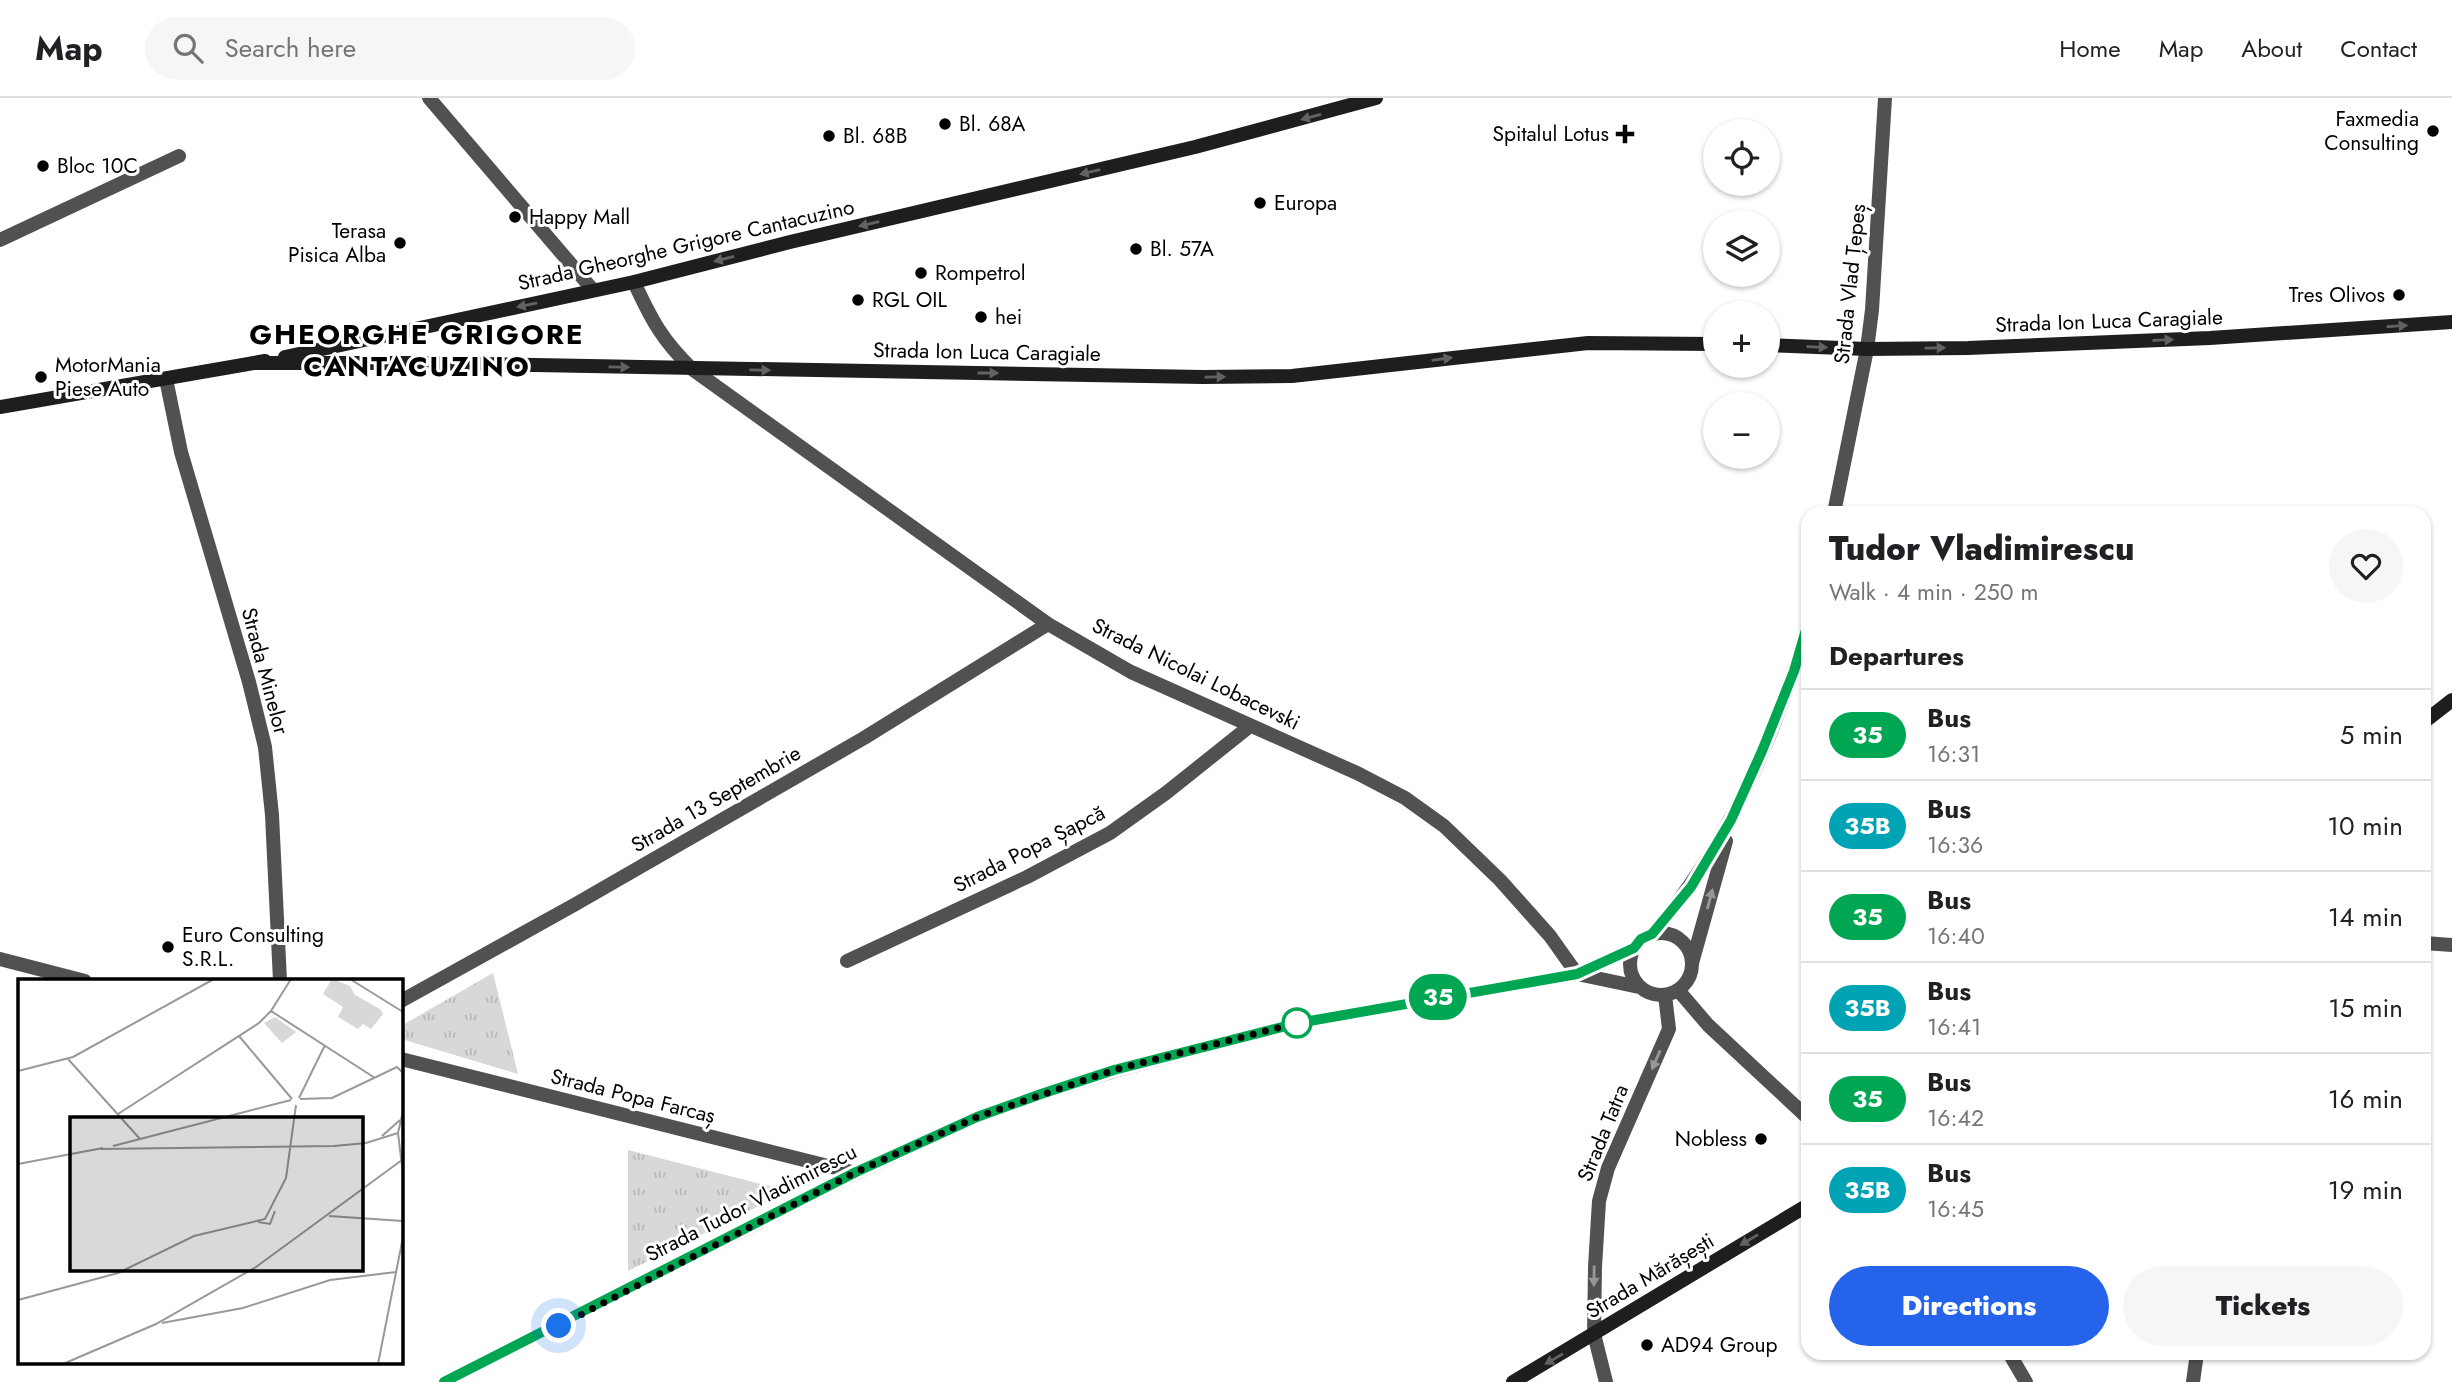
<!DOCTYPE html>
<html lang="en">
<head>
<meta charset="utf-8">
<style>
	body { margin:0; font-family:Jost,sans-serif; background:#f6f6f6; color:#202124; height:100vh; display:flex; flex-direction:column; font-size:26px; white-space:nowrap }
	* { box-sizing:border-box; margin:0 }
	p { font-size:23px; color:#757577 }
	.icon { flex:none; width:38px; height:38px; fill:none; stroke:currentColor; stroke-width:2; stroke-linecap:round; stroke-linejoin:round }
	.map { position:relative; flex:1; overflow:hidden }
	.sheet { position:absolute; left:1801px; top:408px; width:630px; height:854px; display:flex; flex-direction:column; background:#fff; border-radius:21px; box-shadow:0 2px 5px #0004 }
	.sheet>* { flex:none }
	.badge { padding:0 14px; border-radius:23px; font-size:24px; line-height:46px }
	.controls { position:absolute; left:1703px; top:21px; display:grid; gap:14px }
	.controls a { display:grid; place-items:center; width:77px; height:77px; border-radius:50%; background:#fff; box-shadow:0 2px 5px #0004; font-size:35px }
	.you { position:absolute; width:35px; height:35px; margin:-18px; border:5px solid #fff; border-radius:50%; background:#1a73e8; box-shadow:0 0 0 10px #1a73e833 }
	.map>.badge { position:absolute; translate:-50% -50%; box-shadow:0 0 0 4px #fff }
	h2 { padding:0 28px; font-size:26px; line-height:63px }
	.round { display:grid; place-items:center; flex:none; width:74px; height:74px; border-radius:37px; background:#f6f6f6 }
	.summary { display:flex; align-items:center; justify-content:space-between; height:119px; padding:0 28px }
	h1 { font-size:33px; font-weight:800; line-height:52px }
	.action { display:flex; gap:14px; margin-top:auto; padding:14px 28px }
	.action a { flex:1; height:80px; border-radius:42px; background:#2563eb; color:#fff; font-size:28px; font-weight:800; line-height:80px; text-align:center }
	.action a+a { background:#f6f6f6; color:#202124 }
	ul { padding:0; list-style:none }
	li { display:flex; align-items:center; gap:21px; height:91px; padding:0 28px; border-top:2px solid #e0e0e0 }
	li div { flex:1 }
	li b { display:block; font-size:26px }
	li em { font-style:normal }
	li .badge { min-width:77px; font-weight:700; text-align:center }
	header { display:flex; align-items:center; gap:42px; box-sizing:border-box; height:98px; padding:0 35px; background:#fff; border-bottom:2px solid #e0e0e0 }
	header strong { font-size:33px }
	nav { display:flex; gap:38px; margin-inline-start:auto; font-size:24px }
	.search { width:490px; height:63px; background:#f6f6f6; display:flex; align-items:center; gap:18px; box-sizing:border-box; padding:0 24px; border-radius:38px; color:#757577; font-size:26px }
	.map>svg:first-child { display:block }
	.grass { fill:url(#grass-tufts) }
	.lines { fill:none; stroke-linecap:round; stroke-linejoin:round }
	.minor { stroke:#515151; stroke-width:14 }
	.tertiary { stroke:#515151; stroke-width:14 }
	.secondary { stroke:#1e1e1e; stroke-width:14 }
	.oneway { fill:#626262 }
	.oneway2 { fill:#979797 }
	.line-casing { stroke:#fff; stroke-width:16 }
	.line { stroke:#00a651; stroke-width:10 }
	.walk { stroke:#000; stroke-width:7; stroke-dasharray:0 12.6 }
	.poi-dot { fill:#000; stroke:#fff; stroke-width:2.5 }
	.stop-dot { fill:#fff; stroke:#00a651; stroke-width:3.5 }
	.labels { text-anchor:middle; stroke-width:6; stroke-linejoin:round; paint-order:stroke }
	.poi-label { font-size:21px; fill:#000; stroke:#fff; text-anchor:start }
	.street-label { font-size:21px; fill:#000; stroke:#fff }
	.district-label { font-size:28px; font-weight:bold; letter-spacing:2px; fill:#000; stroke:#fff }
	.inset-road { fill:none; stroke:#999; stroke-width:2 }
	.view { fill:#000; fill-opacity:0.15; stroke:#000; stroke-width:3.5 }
	.inset-edge { fill:none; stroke:#000; stroke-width:3.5 }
</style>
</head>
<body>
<header>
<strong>Map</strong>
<div class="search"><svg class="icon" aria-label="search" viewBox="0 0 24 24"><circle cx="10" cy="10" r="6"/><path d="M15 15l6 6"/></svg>Search here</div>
<nav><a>Home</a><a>Map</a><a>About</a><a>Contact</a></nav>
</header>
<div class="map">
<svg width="2452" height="1284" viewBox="0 0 2452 1284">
	<defs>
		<pattern id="grass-tufts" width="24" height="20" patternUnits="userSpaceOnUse" patternTransform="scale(1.75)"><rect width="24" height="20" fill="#d8d8d8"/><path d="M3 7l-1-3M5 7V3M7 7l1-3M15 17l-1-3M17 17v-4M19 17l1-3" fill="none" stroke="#b8b8b8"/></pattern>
	</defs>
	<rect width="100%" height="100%" fill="#fff"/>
	<path class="grass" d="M493,875l25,101 -117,-35v-13z
		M628,1052l161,41 -161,80z"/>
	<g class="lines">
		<path class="minor" d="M0,142l179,-84
			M634,184c17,37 28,58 58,87l356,255 83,48 226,101 48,25 39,28 56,54 50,56 27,38
			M166,281l15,73 68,230 16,65 7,68 8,166
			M0,861l85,22
			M847,863l180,-84 83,-44 56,-40 84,-67
			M1678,892l30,35 100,93
			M401,903l173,-96 290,-167 184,-114
			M401,961l455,114
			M2009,1255l17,29
			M1606,1284l-12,-48 1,-67 4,-66 9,-33 61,-139 -4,-34
			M2193,1284l4,-29"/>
		<path class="tertiary" d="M429,0l164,192
			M1834,415l33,-164 5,-39 13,-212
			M1630 866a31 31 0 1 1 62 0a31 31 0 1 1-62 0Z
			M1652,836c77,-90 123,-198 156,-310
			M2424,845l28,2
			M1692,865l34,-122
			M1577,876l62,13
			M444,1284l412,-209 121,-56 64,-23 73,-23 184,-48 279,-49 57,-26"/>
		<path class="secondary" d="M1768,247l99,4 101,-1 242,-10 242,-16
			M285,259l349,-75 156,-40 405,-95 181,-49
			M257,265h163l783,14 89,-1 296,-33 127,1
			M0,309l265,-46
			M2424,624l28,-22
			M1513,1284l295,-177"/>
	</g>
	<defs><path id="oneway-solid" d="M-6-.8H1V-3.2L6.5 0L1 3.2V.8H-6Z" transform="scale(1.75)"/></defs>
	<g class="oneway">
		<use href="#oneway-solid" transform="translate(1311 19) rotate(165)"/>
		<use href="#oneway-solid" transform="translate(1090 74) rotate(167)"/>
		<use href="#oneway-solid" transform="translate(869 126) rotate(167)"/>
		<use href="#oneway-solid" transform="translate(724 161) rotate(166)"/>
		<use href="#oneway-solid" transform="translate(527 207) rotate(168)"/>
		<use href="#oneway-solid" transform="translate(2397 228) rotate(-4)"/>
		<use href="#oneway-solid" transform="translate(2163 242) rotate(-2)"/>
		<use href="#oneway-solid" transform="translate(1817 249) rotate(2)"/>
		<use href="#oneway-solid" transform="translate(1935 250) rotate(-1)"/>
		<use href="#oneway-solid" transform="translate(1442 261) rotate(-8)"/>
		<use href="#oneway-solid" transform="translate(619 269) rotate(1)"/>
		<use href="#oneway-solid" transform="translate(760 272) rotate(1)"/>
		<use href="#oneway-solid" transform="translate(988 275)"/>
		<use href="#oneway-solid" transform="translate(1215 279) rotate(-1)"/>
		<use href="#oneway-solid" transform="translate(1749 1142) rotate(149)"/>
		<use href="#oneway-solid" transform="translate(1554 1261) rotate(150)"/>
	</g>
	<g class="oneway2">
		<use href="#oneway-solid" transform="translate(1710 801) rotate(-75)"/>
		<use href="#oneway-solid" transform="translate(1656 962) rotate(114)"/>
		<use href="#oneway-solid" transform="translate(1594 1178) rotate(91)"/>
	</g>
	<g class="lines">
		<defs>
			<path id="line" d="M444,1284l412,-210 121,-55 64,-23 73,-24 184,-47 279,-49 57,-26 7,-9 11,-5 39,-47 40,-67 31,-69 32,-80 14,-48"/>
		</defs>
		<use href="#line" class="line-casing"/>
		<use href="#line" class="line"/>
		<path class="walk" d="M559,1228l297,-154 121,-55 137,-47 183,-47"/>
	</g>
	<g class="poi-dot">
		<circle cx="945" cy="26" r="7"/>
		<circle cx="2433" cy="33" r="7"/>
		<path d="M1621.5 25.5h7v7h7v7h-7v7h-7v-7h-7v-7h7z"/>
		<circle cx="829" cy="38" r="7"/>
		<circle cx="43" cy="68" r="7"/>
		<circle cx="1260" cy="105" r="7"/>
		<circle cx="515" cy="119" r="7"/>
		<circle cx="400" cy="145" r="7"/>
		<circle cx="1136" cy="151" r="7"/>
		<circle cx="921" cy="175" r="7"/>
		<circle cx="2399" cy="197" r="7"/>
		<circle cx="858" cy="202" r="7"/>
		<circle cx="981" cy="219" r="7"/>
		<circle cx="41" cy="279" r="7"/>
		<circle cx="168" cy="849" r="7"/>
		<circle cx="1761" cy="1041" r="7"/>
		<circle cx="1647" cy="1247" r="7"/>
	</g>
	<circle class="stop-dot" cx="1297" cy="925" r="14"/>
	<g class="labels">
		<g class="poi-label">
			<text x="2419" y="28" text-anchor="end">Faxmedia<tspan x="2419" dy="24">Consulting</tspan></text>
			<text x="959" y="33">Bl. 68A</text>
			<text x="1609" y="43" text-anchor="end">Spitalul Lotus</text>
			<text x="843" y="45">Bl. 68B</text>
			<text x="57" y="75">Bloc 10C</text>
			<text x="1274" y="112">Europa</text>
			<text x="529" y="126">Happy Mall</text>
			<text x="386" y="140" text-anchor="end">Terasa<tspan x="386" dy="24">Pisica Alba</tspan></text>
			<text x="1150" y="158">Bl. 57A</text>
			<text x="935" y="182">Rompetrol</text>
			<text x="2385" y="204" text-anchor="end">Tres Olivos</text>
			<text x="872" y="209">RGL OIL</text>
			<text x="995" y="226">hei</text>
			<text x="55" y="274">MotorMania<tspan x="55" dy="24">Piese Auto</tspan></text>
			<text x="182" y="844">Euro Consulting<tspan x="182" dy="24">S.R.L.</tspan></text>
			<text x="1747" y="1048" text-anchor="end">Nobless</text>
			<text x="1661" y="1254">AD94 Group</text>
		</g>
		<g class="street-label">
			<text transform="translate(686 147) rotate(-13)" y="7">Strada Gheorghe Grigore Cantacuzino</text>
			<text transform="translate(1850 186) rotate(-84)" y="7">Strada Vlad Țepeș</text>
			<text transform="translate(2109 223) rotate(-2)" y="7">Strada Ion Luca Caragiale</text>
			<text transform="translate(987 254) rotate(1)" y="7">Strada Ion Luca Caragiale</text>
			<text transform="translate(265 573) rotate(75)" y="7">Strada Minelor</text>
			<text transform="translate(1196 576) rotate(26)" y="7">Strada Nicolai Lobacevski</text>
			<text transform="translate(716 701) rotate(-30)" y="7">Strada 13 Septembrie</text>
			<text transform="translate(1029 751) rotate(-27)" y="7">Strada Popa Șapcă</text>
			<text transform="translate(633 998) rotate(14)" y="7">Strada Popa Farcaș</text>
			<text transform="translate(1603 1035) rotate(-68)" y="7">Strada Tatra</text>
			<text transform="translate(751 1105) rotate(-27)" y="7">Strada Tudor Vladimirescu</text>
			<text transform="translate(1650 1178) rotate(-31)" y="7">Strada Mărășești</text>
		</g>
		<g class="district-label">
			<text x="417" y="246">GHEORGHE GRIGORE<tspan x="417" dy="32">CANTACUZINO</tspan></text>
		</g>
	</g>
	<g transform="translate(18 881)">
		<rect width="385" height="385" fill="#fff"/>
		<path d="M314,0l18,7 5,9 25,14 3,5 -12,15 -8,-5 -5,5 -20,-12 5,-10 -20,-13zM257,38l21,15 -14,11 -18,-20z" fill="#d8d8d8"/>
		<path class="inset-road" d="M273,0l-20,32 104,67M332,0l53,33M221,57l53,63M50,80l72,80M0,92l55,-14 141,-78M281,119l26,-53M282,120l32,-1 65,-31 6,6M385,132l-5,22 5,41M100,135l141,-91 12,-12M364,157l18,-16M95,167l178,-46M82,170l234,-3 32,-3 32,-10M0,185l85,-16M311,237l74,5M240,243l12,2 5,-13M0,321l100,-27 76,-37 71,-17 21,-41 10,-73M144,344l81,-15 87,-28 66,-8M45,385l93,-40 100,-57 146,-107M360,385l25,-127"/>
		<path class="view" d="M52,138h293v154h-293z"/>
		<rect width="385" height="385" class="inset-edge"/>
	</g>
</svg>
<div class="controls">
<a><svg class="icon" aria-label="locate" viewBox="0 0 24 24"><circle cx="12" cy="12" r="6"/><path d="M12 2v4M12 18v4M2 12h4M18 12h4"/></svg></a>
<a><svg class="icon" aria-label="layers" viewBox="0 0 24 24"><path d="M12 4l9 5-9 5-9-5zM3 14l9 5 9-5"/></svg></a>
<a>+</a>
<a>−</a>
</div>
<div class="you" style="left:559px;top:1228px"></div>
<b class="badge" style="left:1438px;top:899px;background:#00a651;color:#fff">35</b>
<section class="sheet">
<div class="summary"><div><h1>Tudor Vladimirescu</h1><p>Walk · 4 min · 250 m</p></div><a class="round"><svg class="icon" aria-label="heart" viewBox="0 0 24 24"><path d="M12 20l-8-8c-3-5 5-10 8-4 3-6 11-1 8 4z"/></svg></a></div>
<h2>Departures</h2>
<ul>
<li><span class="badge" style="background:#00a651;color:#fff">35</span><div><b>Bus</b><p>16:31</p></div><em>5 min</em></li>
<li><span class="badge" style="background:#00a3b4;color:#fff">35B</span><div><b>Bus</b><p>16:36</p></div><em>10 min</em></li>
<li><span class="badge" style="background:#00a651;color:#fff">35</span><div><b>Bus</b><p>16:40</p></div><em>14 min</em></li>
<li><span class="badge" style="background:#00a3b4;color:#fff">35B</span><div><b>Bus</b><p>16:41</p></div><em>15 min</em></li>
<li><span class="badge" style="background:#00a651;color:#fff">35</span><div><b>Bus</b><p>16:42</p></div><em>16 min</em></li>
<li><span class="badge" style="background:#00a3b4;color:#fff">35B</span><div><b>Bus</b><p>16:45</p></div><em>19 min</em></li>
</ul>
<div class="action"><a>Directions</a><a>Tickets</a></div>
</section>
</div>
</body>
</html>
